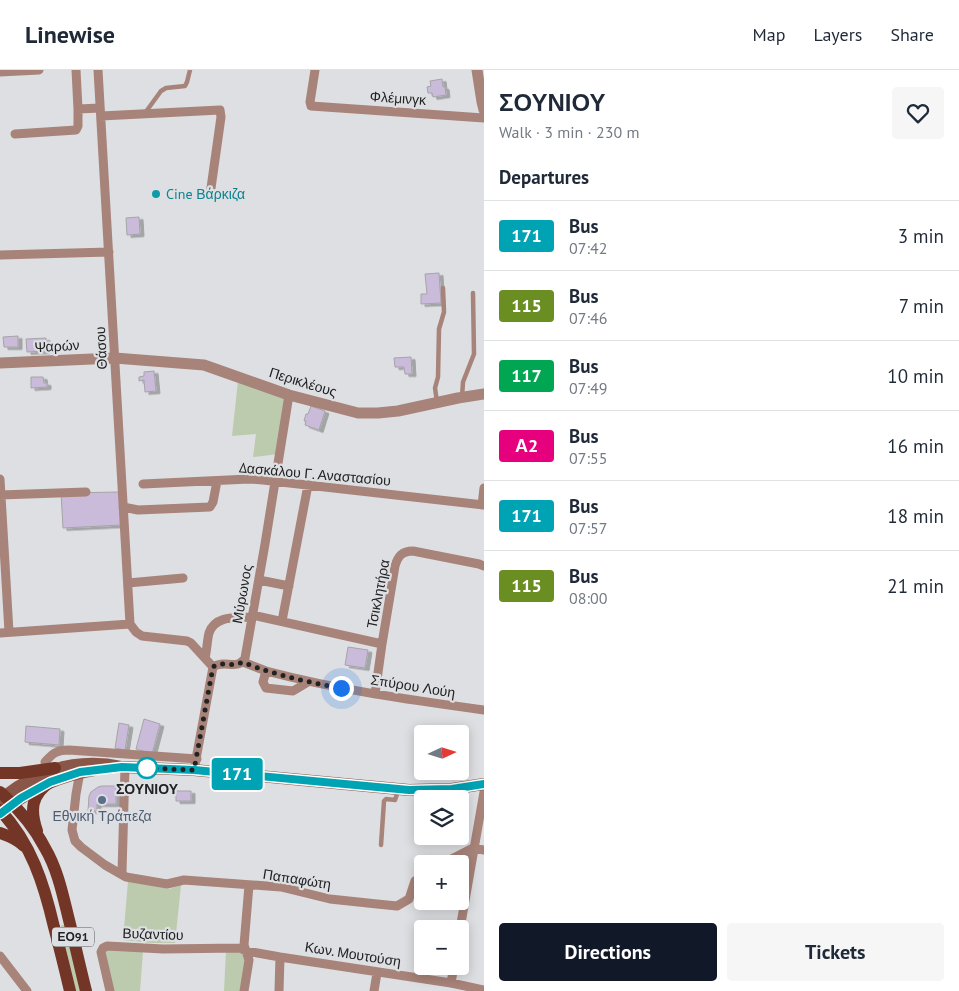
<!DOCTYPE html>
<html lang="en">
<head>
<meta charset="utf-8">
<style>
	body { margin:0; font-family:"PT Sans",sans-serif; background:#f6f6f7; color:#1f2937; height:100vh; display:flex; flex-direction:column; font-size:19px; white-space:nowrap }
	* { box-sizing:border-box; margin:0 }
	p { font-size:16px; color:#747a83 }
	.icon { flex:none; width:28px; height:28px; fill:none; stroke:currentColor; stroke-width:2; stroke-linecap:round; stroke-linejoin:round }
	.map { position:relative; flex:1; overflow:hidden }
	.side { display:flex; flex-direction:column; background:#fff; width:475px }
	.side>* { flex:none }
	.badge { padding:0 10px; border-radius:4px; font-size:18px; line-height:32px }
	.needle { width:32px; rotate:86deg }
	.buttons { position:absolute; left:414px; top:655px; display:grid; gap:10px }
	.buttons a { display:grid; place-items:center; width:55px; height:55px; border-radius:5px; background:#fff; box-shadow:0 2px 12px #0003; font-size:25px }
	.you { position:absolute; width:25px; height:25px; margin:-12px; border:4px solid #fff; border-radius:50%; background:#1a73e8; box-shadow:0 0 0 8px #1a73e833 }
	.map>.badge { position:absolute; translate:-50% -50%; box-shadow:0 0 0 2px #fff }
	h2 { padding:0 15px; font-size:19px; line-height:45px }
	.round { display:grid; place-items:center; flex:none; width:52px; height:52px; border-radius:5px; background:#f6f6f7 }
	.overview { display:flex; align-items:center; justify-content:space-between; height:85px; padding:0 15px }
	h1 { font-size:24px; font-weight:600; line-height:38px }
	.cta { display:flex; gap:10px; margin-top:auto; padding:10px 15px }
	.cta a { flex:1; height:58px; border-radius:5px; background:#111827; color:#fff; font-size:20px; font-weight:600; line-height:58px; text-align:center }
	.cta a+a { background:#f6f6f7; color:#1f2937 }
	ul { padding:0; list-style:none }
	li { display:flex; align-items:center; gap:15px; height:70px; padding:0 15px; border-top:1px solid #e0e1e3 }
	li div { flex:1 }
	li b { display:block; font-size:19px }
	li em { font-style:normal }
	li .badge { min-width:55px; font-weight:700; text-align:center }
	header { display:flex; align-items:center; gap:30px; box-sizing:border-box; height:70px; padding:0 25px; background:#fff; border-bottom:1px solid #e0e1e3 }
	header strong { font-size:24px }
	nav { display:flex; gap:28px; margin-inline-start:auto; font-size:18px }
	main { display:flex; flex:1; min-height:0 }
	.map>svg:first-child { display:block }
	.green { fill:#bccbad }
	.building { fill:#cbbbdb; stroke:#a5a4a7; filter:url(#shadow) }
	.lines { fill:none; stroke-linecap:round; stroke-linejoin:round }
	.service { stroke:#a78379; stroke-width:4.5 }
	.minor { stroke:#a78379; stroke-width:9 }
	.tertiary { stroke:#a78379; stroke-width:11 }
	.secondary { stroke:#8a5648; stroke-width:12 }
	.primary { stroke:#733525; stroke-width:12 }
	.line-casing { stroke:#fff; stroke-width:11 }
	.line { stroke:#00a3b4; stroke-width:8 }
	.walk { stroke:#212223; stroke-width:5; stroke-dasharray:0 9 }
	.culture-dot { fill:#0f9aa8; stroke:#dddfe2; stroke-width:2 }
	.stop-dot { fill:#fff; stroke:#00a3b4; stroke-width:2.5 }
	.service-dot { fill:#5c6f8a; stroke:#dddfe2; stroke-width:2 }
	.labels { text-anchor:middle; stroke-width:4.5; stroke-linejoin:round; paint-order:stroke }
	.shield { fill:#dddfe2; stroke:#595b5c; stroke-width:1 }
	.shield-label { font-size:12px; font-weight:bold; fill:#212223 }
	.street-label { font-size:14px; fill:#212223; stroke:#dddfe2 }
	.culture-label { font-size:14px; fill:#0d838f; stroke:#dddfe2; text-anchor:start }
	.stop-label { font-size:14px; font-weight:bold; fill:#212223; stroke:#dddfe2 }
	.service-label { font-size:14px; fill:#4e5e75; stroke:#dddfe2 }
</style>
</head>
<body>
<header>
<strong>Linewise</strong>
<nav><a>Map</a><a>Layers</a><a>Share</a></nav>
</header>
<main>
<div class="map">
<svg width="484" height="921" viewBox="0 0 484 921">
	<defs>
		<filter id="shadow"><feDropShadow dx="4" dy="2.5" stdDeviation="0" flood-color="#0004"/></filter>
	</defs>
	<rect width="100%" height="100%" fill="#dddfe2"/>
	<path class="green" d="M238,311l52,17 -11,56 -26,3 3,-23 -24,2z
		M128,811l41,8 12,-4 -6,58h-24l-28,-3z
		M62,855h2l3,10 14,56h-5l-13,-55 -2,-10z
		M107,879l36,2 -3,40h-26l-9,-38z
		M226,881h10l10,4 -5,36h-17z"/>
	<path class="building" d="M442,9l1,8h2l1,8 -13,2 -1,-4h-4l-1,-6 4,-1 -1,-5z
		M139,147l1,17 -13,1 -1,-17z
		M439,203l2,30 -20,1v-10h6l-2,-20z
		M18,266v11h-14l-1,-10z
		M46,268v13l-19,1 -1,-13z
		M411,287l1,17h-7l-1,-7h-9l-1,-9z
		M154,301l2,20 -11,1 -1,-12 -5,1v-4l5,-1v-4z
		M31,307h12l1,6h3v4l-16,1z
		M311,336l14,5 -6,19 -14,-5 1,-4h-2l2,-7h2z
		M119,422l2,33 -58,3 -2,-35z
		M348,577l20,3 -3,18 -20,-3z
		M144,649l16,5 -8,30 -16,-5z
		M119,653l10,2 -4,25 -10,-2z
		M26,656l34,3 -1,16 -34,-3z
		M102,716h14v18h-19v7h-9l1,-15 2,-4 7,-5z
		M176,721h15v10h-15z"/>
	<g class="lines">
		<path class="service" d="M145,43l16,-22 5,-3 19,-2 2,-4 3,-12
			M462,327l1,-15 11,-28 -1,-61
			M437,332l-2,-14 3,-11 1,-48 5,-17 -1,-24
			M381,775l3,-44 2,-2 9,1 3,-9"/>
		<path class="minor" d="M76,0l2,39 22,-1
			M98,0l32,554
			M315,0l-5,32 1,4 173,12
			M0,2l39,-2
			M101,46l119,-6 1,7 -10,71
			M15,64l61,-4 2,-4v-17
			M0,185l109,-3
			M0,409l9,153
			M143,414l106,-5 14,1 221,25
			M0,425l86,-3
			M482,435l2,-17
			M123,437l15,3 72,-3 3,-5 4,-21
			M259,510l30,6
			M128,513l55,-5
			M252,545l130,29
			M282,551l26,-136
			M130,554l6,8 6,4 45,5 4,2 22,24
			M0,563l130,-9
			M205,588c2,-8 2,-17 4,-25 6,-18 27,-15 43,-16
			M243,592l23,9
			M308,612l-15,9 -27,-3 -3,-6 3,-11c72,19 145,29 218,39
			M375,624l7,-50 13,-78c3,-10 7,-15 18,-15l66,13 5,2
			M45,692c8,-9 12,-12 24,-12l128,9
			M194,700l19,-103c11,-8 25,4 32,-9l20,-114 24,-149
			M80,702l-4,22 -4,36 3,11 6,6 24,18 21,12 41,7 17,-4 97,7 49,12 47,5 20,2 12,-7 6,-18 7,-5
			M442,794l31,-16 11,2
			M123,805l-1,-3 3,-105
			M460,859l24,-137
			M0,886l27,35
			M451,913l3,-17
			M110,921l-9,-39 2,-4 4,-2 56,3 77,-1 6,3 34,6 171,26 33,7
			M244,921l5,-31 -5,-15 5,-60
			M279,921l1,-34
			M374,921l3,-18"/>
		<path class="tertiary" d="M477,0l5,32 2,8
			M0,293l115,-5 89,7 85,30 69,18h20l20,-2 60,-13 26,-4"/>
		<path class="secondary" d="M0,730c36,-30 75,-43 122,-33l72,3 215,20 43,-1 32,-5
			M4,740c30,-22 54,-34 90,-40"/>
		<path class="primary" d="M0,703h20l35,-5
			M0,722c18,16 34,35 45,56 13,22 18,48 24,72 6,24 11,47 17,71
			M0,740c31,33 44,74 54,117 6,22 11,43 16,64
			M37,761c-7,-21 -6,-36 13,-49
			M0,763c9,3 17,6 24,13"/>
	</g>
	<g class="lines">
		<defs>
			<path id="line" d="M0,744l21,-16 29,-16 30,-10 42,-5 72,3 215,20 43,-1 32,-5"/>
		</defs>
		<use href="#line" class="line-casing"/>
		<use href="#line" class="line"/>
		<path class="walk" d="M147,698l47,2 19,-103c10,-7 20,1 29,-5 33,13 65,20 99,26"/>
	</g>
	<circle class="culture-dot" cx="156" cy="124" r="5"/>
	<circle class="stop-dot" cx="147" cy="698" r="10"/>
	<circle class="service-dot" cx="102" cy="730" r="5"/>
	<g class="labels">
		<rect class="shield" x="52" y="857.5" width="42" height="19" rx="4"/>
		<g class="shield-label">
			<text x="73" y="871">ΕΟ91</text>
		</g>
		<g class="street-label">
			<text transform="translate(398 28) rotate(4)" y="5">Φλέμινγκ</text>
			<text transform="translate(57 276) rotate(-3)" y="5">Ψαρών</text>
			<text transform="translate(101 278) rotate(-93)" y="5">Θάσου</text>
			<text transform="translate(303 312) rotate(17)" y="5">Περικλέους</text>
			<text transform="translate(315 404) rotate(5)" y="5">Δασκάλου Γ. Αναστασίου</text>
			<text transform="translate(242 524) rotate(-80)" y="5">Μύρωνος</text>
			<text transform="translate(378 524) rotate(-79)" y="5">Τσικλητήρα</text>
			<text transform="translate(413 616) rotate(9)" y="5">Σπύρου Λούη</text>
			<text transform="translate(297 809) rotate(9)" y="5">Παπαφώτη</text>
			<text transform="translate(153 864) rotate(2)" y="5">Βυζαντίου</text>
			<text transform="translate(353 884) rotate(9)" y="5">Κων. Μουτούση</text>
		</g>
		<g class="culture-label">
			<text x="166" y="129">Cine Βάρκιζα</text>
		</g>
		<g class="stop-label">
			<text x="147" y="724">ΣΟΥΝΙΟΥ</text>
		</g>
		<g class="service-label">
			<text x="102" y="751">Εθνική Τράπεζα</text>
		</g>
	</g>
</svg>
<div class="buttons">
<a><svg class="needle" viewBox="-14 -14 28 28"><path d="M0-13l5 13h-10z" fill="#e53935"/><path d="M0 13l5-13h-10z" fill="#747a83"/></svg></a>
<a><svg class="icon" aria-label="layers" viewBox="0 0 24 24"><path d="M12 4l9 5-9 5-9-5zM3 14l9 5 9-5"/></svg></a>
<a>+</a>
<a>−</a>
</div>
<div class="you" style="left:341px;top:618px"></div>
<b class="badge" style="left:237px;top:704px;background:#00a3b4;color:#fff">171</b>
</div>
<section class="side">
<div class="overview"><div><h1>ΣΟΥΝΙΟΥ</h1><p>Walk · 3 min · 230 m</p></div><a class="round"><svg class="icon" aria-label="heart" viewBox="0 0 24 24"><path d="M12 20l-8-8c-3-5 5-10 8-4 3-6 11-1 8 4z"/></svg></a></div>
<h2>Departures</h2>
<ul>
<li><span class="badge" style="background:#00a3b4;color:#fff">171</span><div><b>Bus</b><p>07:42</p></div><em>3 min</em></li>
<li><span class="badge" style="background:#6b8e23;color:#fff">115</span><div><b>Bus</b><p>07:46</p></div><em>7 min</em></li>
<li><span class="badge" style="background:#00a651;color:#fff">117</span><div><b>Bus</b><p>07:49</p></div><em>10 min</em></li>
<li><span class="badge" style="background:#e6007e;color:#fff">Α2</span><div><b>Bus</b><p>07:55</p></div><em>16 min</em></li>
<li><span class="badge" style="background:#00a3b4;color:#fff">171</span><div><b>Bus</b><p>07:57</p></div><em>18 min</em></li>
<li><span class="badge" style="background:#6b8e23;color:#fff">115</span><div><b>Bus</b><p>08:00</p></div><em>21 min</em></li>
</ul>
<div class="cta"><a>Directions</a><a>Tickets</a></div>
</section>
</main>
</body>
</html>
